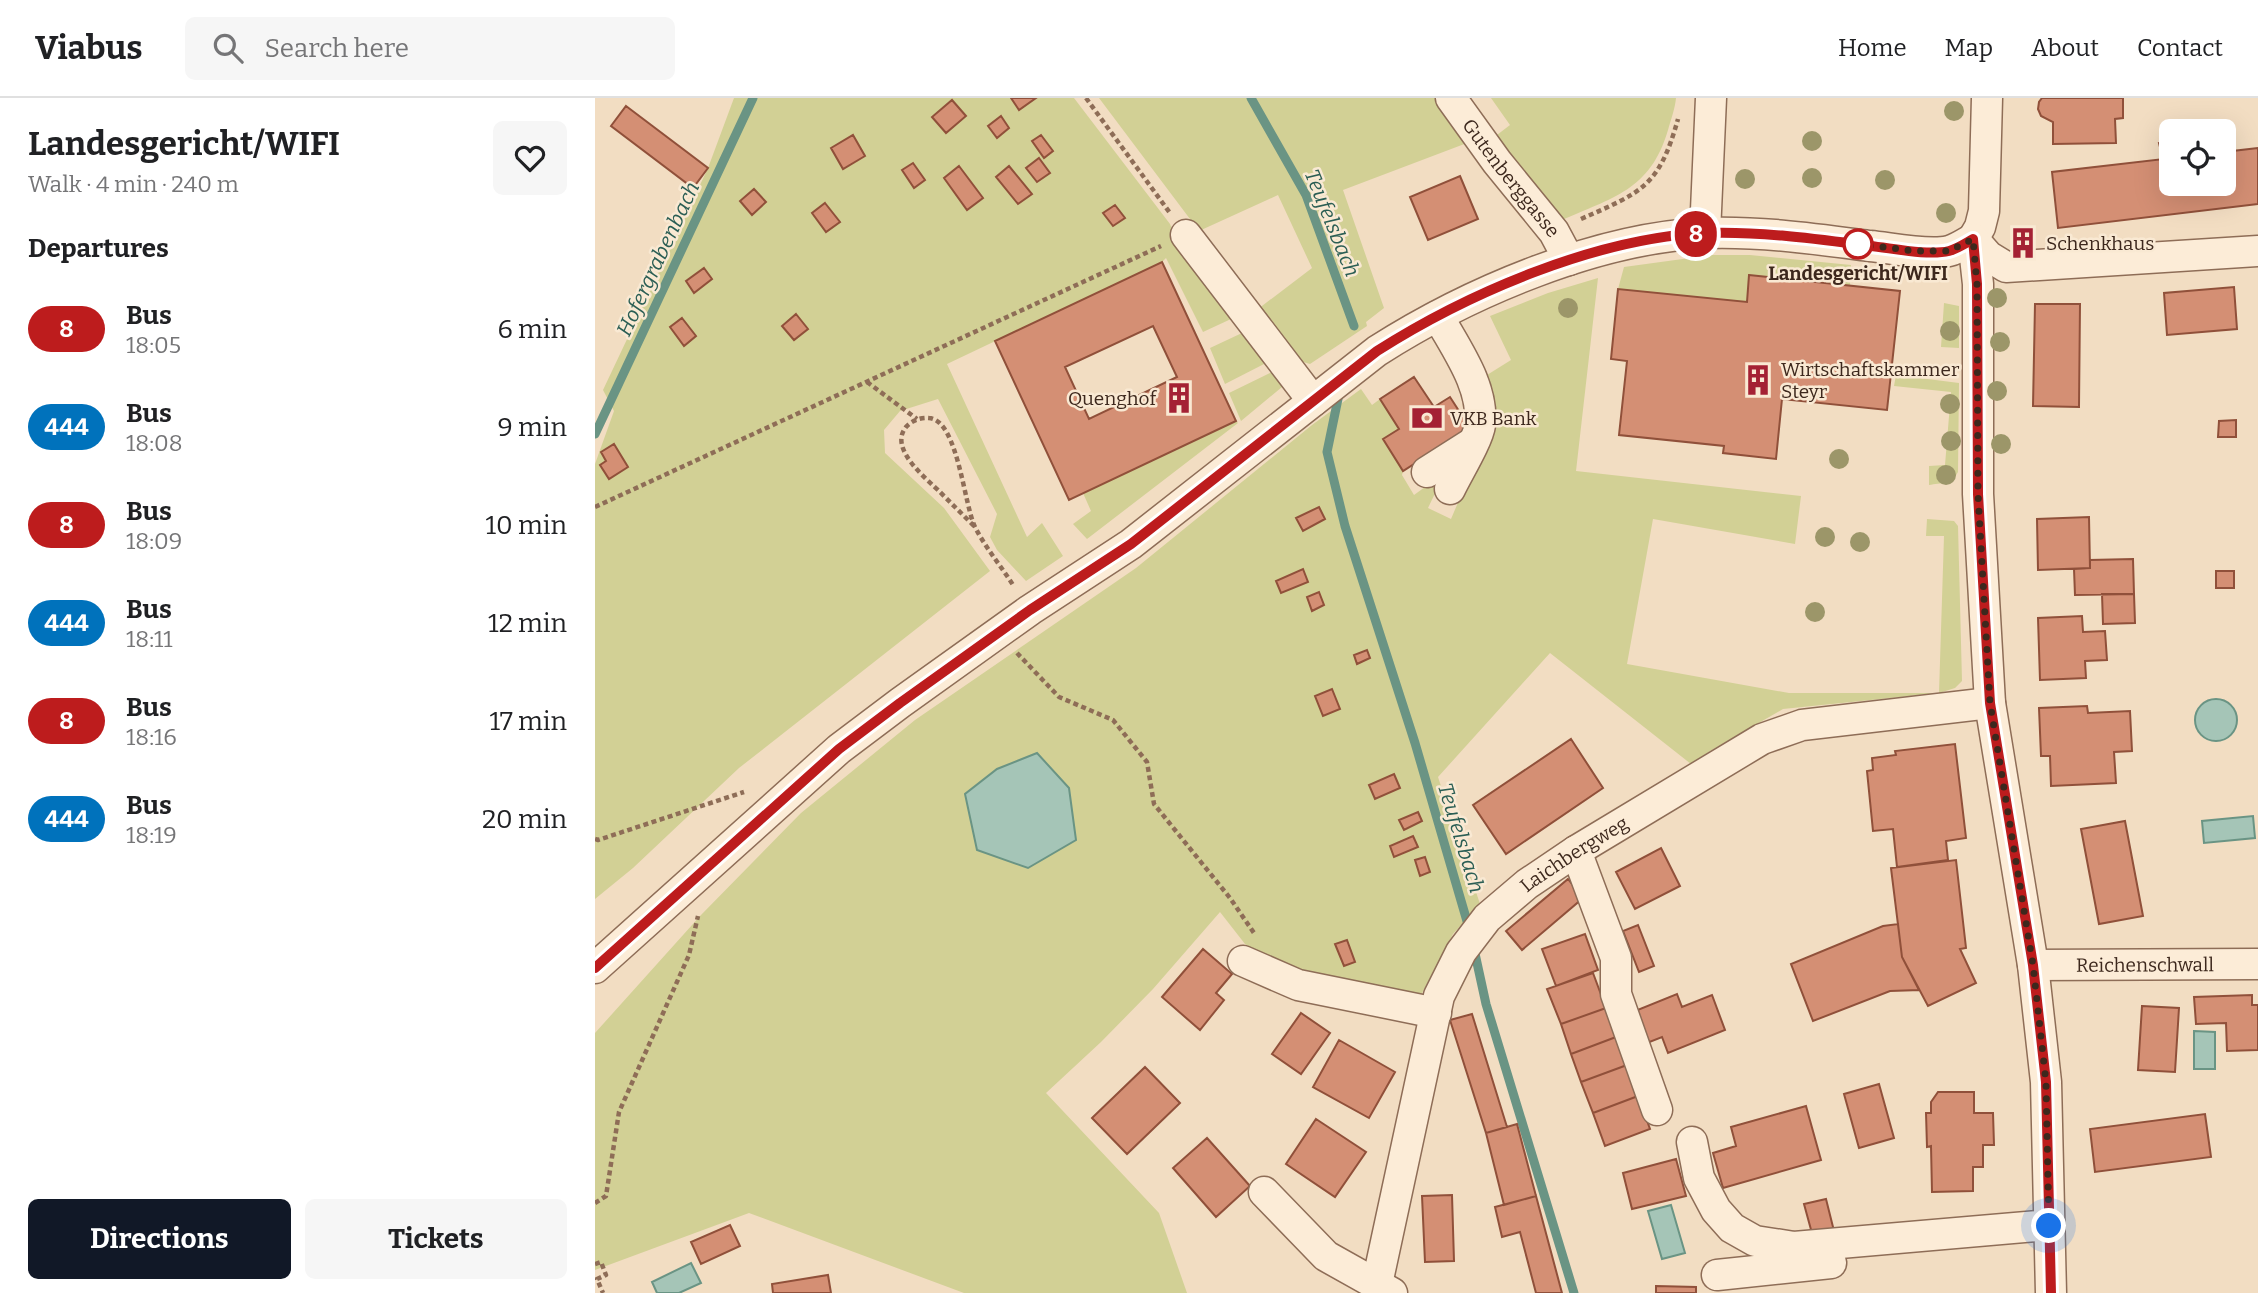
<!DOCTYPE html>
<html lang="en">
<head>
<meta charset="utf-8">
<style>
	body { margin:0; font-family:Bitter,serif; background:#f6f6f6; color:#202124; height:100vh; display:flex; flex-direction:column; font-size:26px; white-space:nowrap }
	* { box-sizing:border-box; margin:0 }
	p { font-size:23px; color:#757577 }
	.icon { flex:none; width:38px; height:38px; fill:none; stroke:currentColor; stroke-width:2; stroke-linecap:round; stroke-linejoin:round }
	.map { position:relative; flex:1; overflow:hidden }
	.details { display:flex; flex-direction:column; background:#fff; width:595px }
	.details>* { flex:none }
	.badge { padding:0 14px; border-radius:23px; font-size:24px; line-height:46px }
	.buttons { position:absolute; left:1564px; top:21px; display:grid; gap:14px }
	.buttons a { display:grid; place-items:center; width:77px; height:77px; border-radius:10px; background:#fff; box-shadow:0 7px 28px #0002; font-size:35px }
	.you { position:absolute; width:35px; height:35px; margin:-18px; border:5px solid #fff; border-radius:50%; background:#1a73e8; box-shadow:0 0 0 10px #1a73e833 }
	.map>.badge { position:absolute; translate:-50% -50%; box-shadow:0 0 0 4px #fff }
	h2 { padding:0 28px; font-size:26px; line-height:63px }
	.round { display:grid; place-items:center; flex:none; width:74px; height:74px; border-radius:10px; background:#f6f6f6 }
	.head { display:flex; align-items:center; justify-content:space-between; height:119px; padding:0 28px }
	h1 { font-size:33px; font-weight:700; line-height:52px }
	.cta { display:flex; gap:14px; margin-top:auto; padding:14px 28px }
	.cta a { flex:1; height:80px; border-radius:10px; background:#111827; color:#fff; font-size:28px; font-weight:700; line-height:80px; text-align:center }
	.cta a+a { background:#f6f6f6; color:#202124 }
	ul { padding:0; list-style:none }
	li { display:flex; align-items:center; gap:21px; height:98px; padding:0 28px }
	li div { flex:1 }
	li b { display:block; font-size:26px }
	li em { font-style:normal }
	li .badge { min-width:77px; font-weight:700; text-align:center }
	header { display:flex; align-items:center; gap:42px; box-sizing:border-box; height:98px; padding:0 35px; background:#fff; border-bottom:2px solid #e0e0e0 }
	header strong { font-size:33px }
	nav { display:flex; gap:38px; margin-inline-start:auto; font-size:24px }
	.search { width:490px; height:63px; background:#f6f6f6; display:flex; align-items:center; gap:18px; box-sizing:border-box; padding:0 24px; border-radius:10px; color:#757577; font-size:26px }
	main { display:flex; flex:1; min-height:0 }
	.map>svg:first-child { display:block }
	.green { fill:#d2d095 }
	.water { fill:#a5c5b7; stroke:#6a9484; stroke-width:2 }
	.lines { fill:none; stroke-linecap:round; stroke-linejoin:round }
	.stream { stroke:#6a9484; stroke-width:9 }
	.building { fill:#d48f74; stroke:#90503a; stroke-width:2; fill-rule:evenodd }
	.minor-casing { stroke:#8e6d57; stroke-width:33 }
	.path { stroke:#8e6d57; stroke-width:4.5; stroke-dasharray:5 3.5; stroke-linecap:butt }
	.minor { stroke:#fcecd7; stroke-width:30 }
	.tree { fill:#9c9669 }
	.line-casing { stroke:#fff; stroke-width:16 }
	.line { stroke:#bd1c1d; stroke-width:10 }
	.walk { stroke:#3d281d; stroke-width:7; stroke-dasharray:0 12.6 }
	.stop-dot { fill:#fff; stroke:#bd1c1d; stroke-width:3.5 }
	.labels { text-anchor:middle; stroke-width:5; stroke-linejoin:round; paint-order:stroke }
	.street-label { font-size:19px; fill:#3d281d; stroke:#f9e9d3 }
	.poi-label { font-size:19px; fill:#3d281d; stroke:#f9e9d3; text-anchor:start }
	.stop-label { font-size:19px; font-weight:bold; fill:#3d281d; stroke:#f9e9d3 }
	.water-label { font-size:21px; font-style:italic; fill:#2b5e54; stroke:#f9e9d3 }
</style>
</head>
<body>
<header>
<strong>Viabus</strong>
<div class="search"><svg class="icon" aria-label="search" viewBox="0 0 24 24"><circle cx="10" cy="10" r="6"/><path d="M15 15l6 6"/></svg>Search here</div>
<nav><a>Home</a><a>Map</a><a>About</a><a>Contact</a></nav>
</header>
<main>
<section class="details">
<div class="head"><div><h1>Landesgericht/WIFI</h1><p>Walk · 4 min · 240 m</p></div><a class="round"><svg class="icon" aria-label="heart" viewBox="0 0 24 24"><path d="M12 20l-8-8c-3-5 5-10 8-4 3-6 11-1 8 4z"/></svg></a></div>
<h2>Departures</h2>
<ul>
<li><span class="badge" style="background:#bd1c1d;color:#fff">8</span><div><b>Bus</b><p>18:05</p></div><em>6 min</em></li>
<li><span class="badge" style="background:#0072bc;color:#fff">444</span><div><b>Bus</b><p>18:08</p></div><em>9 min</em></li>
<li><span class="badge" style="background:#bd1c1d;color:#fff">8</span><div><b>Bus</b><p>18:09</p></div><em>10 min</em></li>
<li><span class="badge" style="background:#0072bc;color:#fff">444</span><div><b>Bus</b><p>18:11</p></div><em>12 min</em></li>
<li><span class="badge" style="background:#bd1c1d;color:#fff">8</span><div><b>Bus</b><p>18:16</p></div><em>17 min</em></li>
<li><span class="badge" style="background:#0072bc;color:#fff">444</span><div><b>Bus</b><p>18:19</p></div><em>20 min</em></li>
</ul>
<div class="cta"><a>Directions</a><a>Tickets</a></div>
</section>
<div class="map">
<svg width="1663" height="1195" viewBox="0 0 1663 1195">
	<rect width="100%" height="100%" fill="#f2ddc2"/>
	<path class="green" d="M139,0h340l96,126 10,25 52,67 -1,3 -28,13 -37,-74 -4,4 -215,102 80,173 15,-14 21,33 -37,25 -29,-31 -7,-13 7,-23 -59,-115 -38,12 -16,19 1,23 59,55 46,63 -251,197 -106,100 -38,31v-435l19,-53 -11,-21 105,-222z
		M504,0h338l30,45 -124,47 41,118 -18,14 1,4 -57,38 -10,-3 -42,-52 54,-41 -34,-73 -79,36z
		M896,0h185c-1,11 -5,21 -8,32 -18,61 -55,67 -108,91l-67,-83 17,-13z
		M1117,157h38l101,10 -1,21 -100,-11 -3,27 -129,-13 6,-22z
		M1003,180l-22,193 225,25 -6,48 -142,-25 -26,145 162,29h150l5,-157h-18l1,-17 27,2 4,5 4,155 -7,7 -16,5 -156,16 -73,42 -19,13 -141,-111 -112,124 42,127 -27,30 -33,63 -131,-23 -44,-30 -25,-32 -67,77 -52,53 -55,51 113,120 28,80h-223l-215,-80 -154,57v-237l106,-118 100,-102 114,-93 221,-152 176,-143 49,-36 11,16 8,-6 19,30 -16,11 20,31 -1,4 12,20 22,-16 4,4 -12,25 23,11 40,-94 -4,-50 24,-15 -21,-44 58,-23z
		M1349,205l15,3v42l-18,-1z
		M647,235l3,1 21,29 -41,21 -15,-36z
		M677,274l10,9v6l-41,34 -12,-28z
		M1301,277l63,8 -1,89c-6,12 -17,11 -29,13v-19l16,-1 6,-73 -57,-6z
		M641,323l2,2 -151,116 -14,-15 18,-13 -8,-18z"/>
	<path class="water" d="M1600 622a21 21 0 1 1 42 0a21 21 0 1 1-42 0Z
		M442,655l32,35 7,52 -48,28 -51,-18 -12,-56 32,-25z
		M1658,718l2,22 -51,5 -2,-22z
		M1599,933l21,1v37h-21z
		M1076,1107l14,48 -23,6 -14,-48z
		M96,1165l10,20 -22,10h-22l-5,-11z"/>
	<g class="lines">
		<path class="stream" d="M656,0l55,97 48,131
			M744,296l-12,58 18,74 70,217 54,185
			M0,336l158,-336
			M879,851l12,55 88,289"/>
	</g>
	<path class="building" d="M416,0h25l-17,12z
		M1447,0h81v20l-8,1 1,24 -63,1v-22l-12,-6 -3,-7 1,-7z
		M357,2l14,16 -20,17 -14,-16z
		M31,8l82,62 -15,20 -82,-62z
		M406,18l8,12 -12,10 -9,-12z
		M258,37l12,21 -22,13 -12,-21z
		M446,37l12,16 -9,7 -12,-17z
		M1576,43l1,12 -10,2 -3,-12z
		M1663,50v56l-200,24 -6,-56 120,-14v26h52v-32z
		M444,60l11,15 -13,9 -11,-14z
		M318,65l12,17 -11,8 -12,-18z
		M364,68l24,32 -16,12 -23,-32z
		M414,68l23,28 -14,10 -22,-27z
		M865,78l18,43 -50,21 -18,-43z
		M159,91l12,13 -14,13 -12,-14z
		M230,105l15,19 -14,10 -14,-19z
		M520,107l10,13 -12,8 -10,-13z
		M1420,136l16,1v18l-18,-1z
		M567,164l74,159 -167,79 -74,-159zM558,228l24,51 -88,42 -24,-52z
		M109,170l8,11 -18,14 -8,-12z
		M1154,177l151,16 -13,119 -105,-11 -6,60 -53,-6 1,-7 -105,-11 8,-74 -16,-2 7,-70 129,13z
		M1639,189l3,42 -70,6 -3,-42z
		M1440,206h45l-1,103 -46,-1z
		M201,216l12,15 -14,11 -12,-14z
		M87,220l14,18 -12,10 -14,-19z
		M819,279l20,30 16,-10 20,31 -67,43 -20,-32 16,-10 -19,-30z
		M1641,322v17h-18l1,-16z
		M19,346l14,23 -19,12 -9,-14 6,-4 -5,-9z
		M724,409l6,12 -22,12 -7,-13z
		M1494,419l1,51 -52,2 -1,-51z
		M1538,461l1,35 -59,1 -1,-26 16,-1v-8z
		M708,471l5,13 -27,11 -5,-12z
		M1621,473h18v17h-18z
		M724,494l5,13 -12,6 -5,-14z
		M1507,496h32l1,29 -32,1z
		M1487,518l1,16 22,-1 2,29 -22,1 1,17 -46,2 -2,-62z
		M772,552l3,8 -13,6 -3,-9z
		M737,591l8,20 -17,7 -8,-20z
		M1492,608l1,7 42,-2 2,40 -18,1 2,31 -65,3 -1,-30h-9l-2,-48z
		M976,641l32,49 -97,66 -33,-49z
		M1360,646l11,94 -20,3 2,19 -51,7 -4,-38 -20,2 -6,-60 6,-1 -1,-12 24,-3 -1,-4z
		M799,676l6,14 -25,11 -6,-14z
		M823,714l4,9 -18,9 -5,-10z
		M1530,723l18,95 -44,8 -18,-95z
		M818,738l5,11 -24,10 -4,-11z
		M1066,750l19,38 -45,23 -19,-37z
		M830,759l5,15 -10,4 -5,-16z
		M1361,762l10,88 -6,1 16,34 -48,23 -26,-49 -11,-89z
		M973,781l15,19 -61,52 -16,-19z
		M1303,826l4,33 17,33 -29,1 -77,30 -22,-57 92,-38z
		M1043,827l16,41 -15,6 -16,-41z
		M990,836l13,36 -42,16 -14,-37z
		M752,842l8,22 -11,4 -9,-22z
		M608,851l29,25 -16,19 8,7 -24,30 -38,-33z
		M998,875l13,35 -45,16 -14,-35z
		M1082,896l5,13 30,-12 13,35 -57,23 -6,-16 -15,6 -12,-32z
		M1657,897v10h6v45l-31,1 -1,-28 -30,1 -2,-27z
		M1547,908l37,2 -4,64 -37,-2z
		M1011,910l10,29 -45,17 -10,-30z
		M706,915l29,20 -29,41 -29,-20z
		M877,916l35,113 -21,6 -36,-113z
		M1021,939l11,28 -46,17 -10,-28z
		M744,942l56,32 -26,46 -56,-31z
		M1032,967l11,31 -45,17 -12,-31z
		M550,969l35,36 -53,51 -35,-36z
		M1284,986l15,54 -35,10 -15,-54z
		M1343,994h36v21h19l1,32h-11v22h-10v24l-41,1 -1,-46 -4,1 -1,-34h5v-11z
		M1043,998l12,33 -45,17 -12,-33z
		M1211,1008l15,54 -98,28 -10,-35 23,-7 -5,-19z
		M1610,1016l6,43 -116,15 -5,-43z
		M721,1021l50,33 -31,45 -49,-33z
		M922,1026l19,72 -32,9 -18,-72z
		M612,1040l43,48 -34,31 -43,-49z
		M1081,1061l10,37 -54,13 -9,-36z
		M857,1097l2,66 -29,1 -3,-66z
		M941,1098l26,97h-26l-16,-61 -18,5 -7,-30z
		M1231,1101l8,32 -21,6 -9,-33z
		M135,1127l10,21 -39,18 -10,-22z
		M233,1177l3,18h-58l-1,-9z
		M1061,1188l40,1v6h-40z"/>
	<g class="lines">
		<defs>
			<g id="minor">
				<path id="s1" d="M856,0l46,64 57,70 15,28"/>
				<path d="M1392,0l-3,113 -4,16 -7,12 5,45v210l12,209 43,262 13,117 5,211"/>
				<path d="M1110,135l6,-135"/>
				<path d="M591,137l127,166"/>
				<path d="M1378,141l15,17 18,11 252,-16"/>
				<path d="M843,218c18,33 46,70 42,109 -2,15 -23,49 -30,64"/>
				<path d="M832,374l44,-28"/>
				<path d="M981,753l40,107v36l41,116"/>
				<path d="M648,863l55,24 138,28"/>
				<path id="s2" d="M1438,867l225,-1"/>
				<path d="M0,870l244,-219 61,-46 130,-93 101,-66 246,-193c91,-58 219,-113 328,-118 55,-2 111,6 165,13 21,2 58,10 79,5 8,-2 17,-8 24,-12"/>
				<path d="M1097,1044l7,36 17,32 16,18 23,13 39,6 255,-22"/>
				<path d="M669,1094l62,64 66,37"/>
				<path d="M1122,1177l114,-12"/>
				<path id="s3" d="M783,1195l-1,-9 62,-288 22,-44 26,-34 40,-34 49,-33 186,-112 40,-14 188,-22"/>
			</g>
		</defs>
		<use href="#minor" class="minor-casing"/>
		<path class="path" d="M491,0l84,115
			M986,121c61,-27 78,-32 97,-100
			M272,284l50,37
			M0,409l566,-261
			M379,428c-11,-11 -22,-22 -34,-34 -13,-13 -52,-43 -34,-65 5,-6 15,-10 23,-9 29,2 35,87 46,109 10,20 26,39 38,58
			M422,555l42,44 54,23 34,42 7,42 76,94 24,35
			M0,741l3,1 146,-48
			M0,1105l11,-7 13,-84 70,-157 9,-39
			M0,1166l6,-2 5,13 -9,4 6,14"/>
		<use href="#minor" class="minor"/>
	</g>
	<g class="tree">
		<circle cx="1359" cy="13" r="10"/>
		<circle cx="1217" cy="43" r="10"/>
		<circle cx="1217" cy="80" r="10"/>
		<circle cx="1150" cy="81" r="10"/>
		<circle cx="1290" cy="82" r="10"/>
		<circle cx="1351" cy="115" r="10"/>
		<circle cx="1402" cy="200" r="10"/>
		<circle cx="973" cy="210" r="10"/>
		<circle cx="1355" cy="233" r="10"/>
		<circle cx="1405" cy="244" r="10"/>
		<circle cx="1402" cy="293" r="10"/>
		<circle cx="1355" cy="306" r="10"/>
		<circle cx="1356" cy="343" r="10"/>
		<circle cx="1406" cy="346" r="10"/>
		<circle cx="1244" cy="361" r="10"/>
		<circle cx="1351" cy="377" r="10"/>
		<circle cx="1230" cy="439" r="10"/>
		<circle cx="1265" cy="444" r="10"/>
		<circle cx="1220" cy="514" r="10"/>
	</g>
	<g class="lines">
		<defs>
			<path id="line" d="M0,870l244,-219 61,-46 130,-93 101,-66 246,-193c91,-58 219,-113 328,-118 55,-2 111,6 165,13 21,2 58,10 79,5 8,-2 17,-8 24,-12l4,45 1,210 12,209 43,262 13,117 5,211"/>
		</defs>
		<use href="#line" class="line-casing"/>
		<use href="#line" class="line"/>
		<path class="walk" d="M1263,146l57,7h34l24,-12 4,45 1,210 12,209 43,262 13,117 3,144"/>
	</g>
	<defs>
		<symbol id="building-bare" viewBox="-9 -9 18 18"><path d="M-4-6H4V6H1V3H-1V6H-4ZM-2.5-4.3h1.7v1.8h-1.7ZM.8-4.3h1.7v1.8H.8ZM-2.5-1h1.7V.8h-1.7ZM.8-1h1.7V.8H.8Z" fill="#a42134" stroke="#f9e9d3" stroke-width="2.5" paint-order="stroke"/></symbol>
		<symbol id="bank-bare" viewBox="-9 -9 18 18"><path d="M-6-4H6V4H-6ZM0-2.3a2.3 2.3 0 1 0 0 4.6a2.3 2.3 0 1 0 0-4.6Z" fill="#a42134" stroke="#f9e9d3" stroke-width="2.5" paint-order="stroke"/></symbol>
	</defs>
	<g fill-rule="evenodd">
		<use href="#building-bare" x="1406" y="123" width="44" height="44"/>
		<use href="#building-bare" x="1141" y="260" width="44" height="44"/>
		<use href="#building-bare" x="562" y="278" width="44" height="44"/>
		<use href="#bank-bare" x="810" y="298" width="44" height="44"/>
	</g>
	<circle class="stop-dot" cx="1263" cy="146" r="14"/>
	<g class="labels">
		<g class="street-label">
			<text dy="7" stroke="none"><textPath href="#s1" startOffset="100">Gutenberggasse</textPath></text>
			<text dy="7" stroke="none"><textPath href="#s3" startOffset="504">Laichbergweg</textPath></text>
			<text dy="7" stroke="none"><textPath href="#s2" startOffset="112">Reichenschwall</textPath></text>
		</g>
		<g class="poi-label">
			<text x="1451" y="152">Schenkhaus</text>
			<text x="1186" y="278">Wirtschaftskammer<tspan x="1186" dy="22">Steyr</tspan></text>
			<text x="561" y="307" text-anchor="end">Quenghof</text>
			<text x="855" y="327">VKB Bank</text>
		</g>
		<g class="stop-label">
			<text x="1263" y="182">Landesgericht/WIFI</text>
		</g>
		<g class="water-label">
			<text transform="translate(737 125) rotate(68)" y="7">Teufelsbach</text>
			<text transform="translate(63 161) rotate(-65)" y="7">Hofergrabenbach</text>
			<text transform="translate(866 740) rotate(73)" y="7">Teufelsbach</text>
		</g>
	</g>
</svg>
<div class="buttons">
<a><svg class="icon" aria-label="locate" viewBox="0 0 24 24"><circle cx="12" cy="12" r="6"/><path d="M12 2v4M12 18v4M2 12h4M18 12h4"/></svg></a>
</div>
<div class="you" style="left:1454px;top:1128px"></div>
<b class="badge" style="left:1101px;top:136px;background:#bd1c1d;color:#fff">8</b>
</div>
</main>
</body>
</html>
